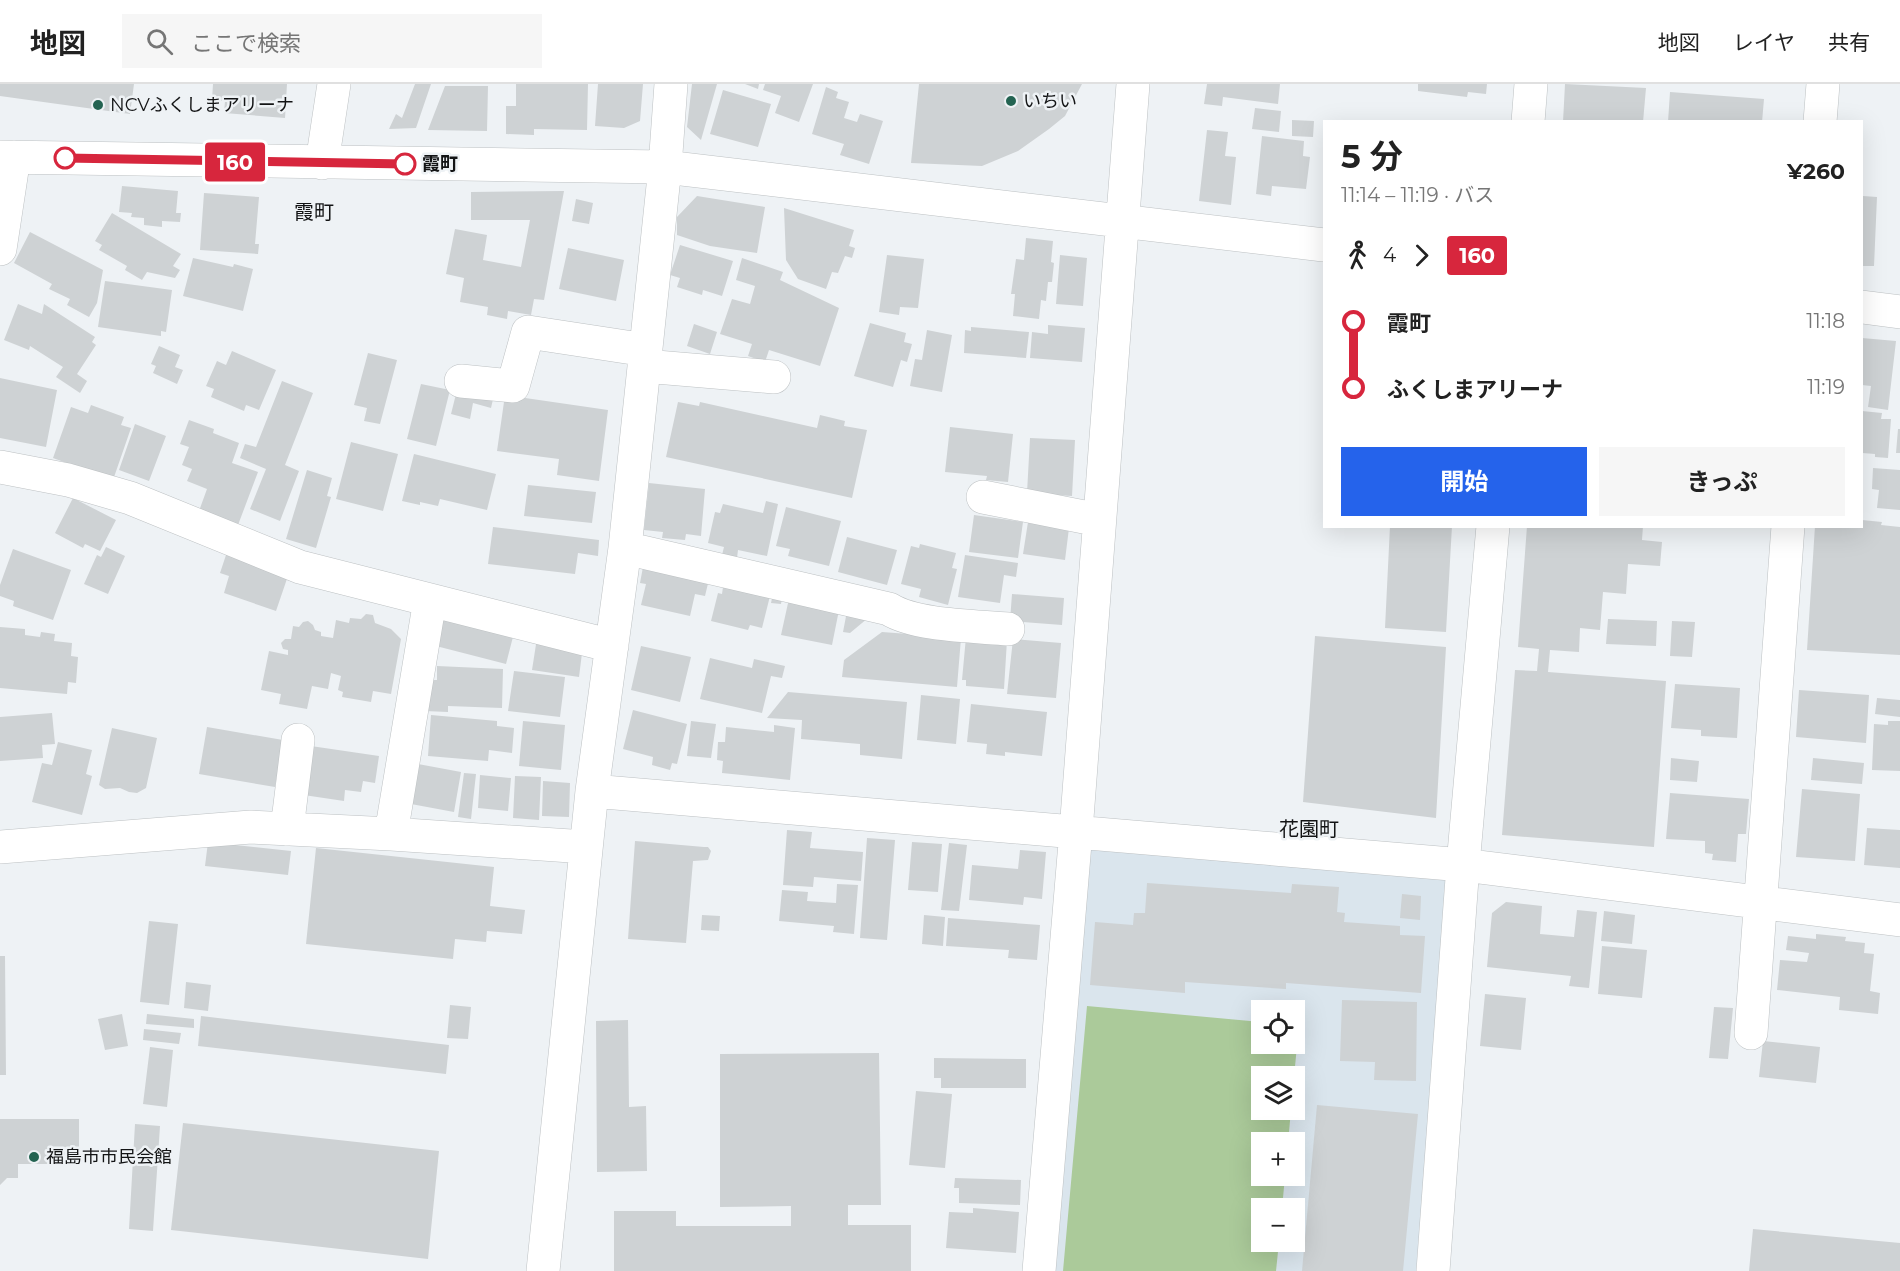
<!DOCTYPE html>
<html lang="ja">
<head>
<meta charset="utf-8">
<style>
	body { margin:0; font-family:Montserrat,"Noto Sans JP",sans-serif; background:#f6f6f6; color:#222; height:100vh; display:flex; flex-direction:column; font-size:22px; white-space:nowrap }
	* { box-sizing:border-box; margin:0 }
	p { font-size:20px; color:#767676 }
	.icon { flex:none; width:33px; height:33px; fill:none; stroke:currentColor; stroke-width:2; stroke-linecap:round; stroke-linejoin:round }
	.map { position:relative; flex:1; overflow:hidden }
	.drawer { position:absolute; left:1323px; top:36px; width:540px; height:408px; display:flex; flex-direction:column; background:#fff; border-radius:0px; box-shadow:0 6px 24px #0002 }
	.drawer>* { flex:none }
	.badge { padding:0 12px; border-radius:4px; font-size:21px; line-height:39px }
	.fabs { position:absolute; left:1251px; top:916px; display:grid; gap:12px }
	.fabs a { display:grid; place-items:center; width:54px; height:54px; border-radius:0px; background:#fff; box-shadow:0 6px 24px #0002; font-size:30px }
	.map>.badge { position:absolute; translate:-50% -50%; box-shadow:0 0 0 3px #fff }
	.legs { display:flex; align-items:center; gap:9px; height:66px; padding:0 18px; font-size:20px }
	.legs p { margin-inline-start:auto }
	.headline { display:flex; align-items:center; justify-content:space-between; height:102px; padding:0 18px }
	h1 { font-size:33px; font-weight:700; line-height:45px }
	.button { display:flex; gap:12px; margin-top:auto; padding:12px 18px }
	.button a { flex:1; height:69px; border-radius:0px; background:#2563eb; color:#fff; font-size:24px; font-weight:700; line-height:69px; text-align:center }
	.button a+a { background:#f6f6f6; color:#222 }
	ul { padding:0 18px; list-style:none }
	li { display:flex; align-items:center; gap:21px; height:66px; font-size:22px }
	li i { display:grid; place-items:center; width:9px; height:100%; margin:0 8px; background:currentColor }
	li i::after { content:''; width:15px; height:15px; margin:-8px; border:4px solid; border-radius:50%; background:#fff }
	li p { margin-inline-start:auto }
	li:first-child i { background:linear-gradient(#0000 50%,currentColor 0) }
	li:last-child i { background:linear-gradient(currentColor 50%,#0000 0) }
	header { display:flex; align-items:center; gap:36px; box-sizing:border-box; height:84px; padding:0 30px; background:#fff; border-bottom:2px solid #e0e0e0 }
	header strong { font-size:28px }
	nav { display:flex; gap:33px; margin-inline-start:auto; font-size:21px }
	.search { width:420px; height:54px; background:#f6f6f6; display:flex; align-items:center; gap:15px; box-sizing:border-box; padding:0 21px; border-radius:0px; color:#767676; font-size:22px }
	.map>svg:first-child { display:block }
	.built { fill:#dae5ed; fill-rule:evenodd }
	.green { fill:#abca9a }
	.building { fill:#ced2d4 }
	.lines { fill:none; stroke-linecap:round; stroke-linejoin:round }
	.minor-casing { stroke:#bdc1c3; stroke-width:34 }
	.minor { stroke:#fff; stroke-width:33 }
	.line-1-casing { stroke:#fff; stroke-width:14 }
	.line-1 { stroke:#d7263d; stroke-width:9 }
	.poi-dot { fill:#236351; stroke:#eef2f5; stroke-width:2 }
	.stop-1-dot { fill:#fff; stroke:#d7263d; stroke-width:3 }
	.labels { text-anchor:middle; stroke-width:5; stroke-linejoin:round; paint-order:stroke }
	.poi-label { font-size:18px; fill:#131415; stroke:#eef2f5; text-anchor:start }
	.stop-label { font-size:18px; font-weight:bold; fill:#131415; stroke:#eef2f5; text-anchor:start }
	.neighbourhood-label { font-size:20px; fill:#131415; stroke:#eef2f5 }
</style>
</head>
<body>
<header>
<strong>地図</strong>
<div class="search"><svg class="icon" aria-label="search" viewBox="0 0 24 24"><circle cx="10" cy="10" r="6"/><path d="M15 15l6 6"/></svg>ここで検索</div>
<nav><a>地図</a><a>レイヤ</a><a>共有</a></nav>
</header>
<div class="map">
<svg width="1900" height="1187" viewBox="0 0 1900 1187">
	<rect width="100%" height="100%" fill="#eef2f5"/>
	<path class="built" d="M1083,756l368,36 -35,395h-365zM1262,927h32v33h-32zM1262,993h32v33h-32zM1262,1059h32v33h-32zM1262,1125h32v33h-32z"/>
	<path class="green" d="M1087,922l174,16 1,22h32l1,-19h4l-5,52h-32v33h29l-3,33h-26v33h23l-3,33h-20v33h17l-3,29h-213z"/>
	<path class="building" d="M0,0h134l-4,30 -130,-18z
		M213,0h74l-2,34 -61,-5 1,-12 -13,-1z
		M415,0h16l-15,44 -27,1 7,-15 6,4z
		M516,0h72l-1,46 -53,-1v6l-28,-1v-28h10z
		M598,0h45l-3,37 -16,7 -29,-2z
		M692,0h25l-16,56 -14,-13z
		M745,0h14l-1,5z
		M765,0h48l-14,38 -24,-9 6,-17 -18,-6z
		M919,0h163l-17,32 -16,13 -31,22 -36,15 -71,-3z
		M1207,0h73l-2,20 -55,-7 -1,9 -18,-2z
		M1418,0h69l-1,10 -18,-2 -1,5 -49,-6z
		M1565,0l81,4 -3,34h-80z
		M445,2h43l-1,45 -59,-1z
		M826,3l12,5 -2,6 13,4 -5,16 13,4 3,-8 23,7 -14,43 -29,-9 4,-11 -32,-10z
		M723,6l48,14 -13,43 -48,-13z
		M1670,8l94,7 -2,23h-94z
		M1255,24l26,3 -2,21 -27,-3z
		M1292,36l22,1 -1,16 -21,-1z
		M1207,46l21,2 -3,24 11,1 -5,48 -32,-4z
		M1262,52l42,5 -1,15 7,1 -4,32 -34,-3 -1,10 -15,-2z
		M122,102l56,5 -2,22h5l-1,9 -18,-1v6l-18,-2v-7l-13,-1 1,-4 -13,-1z
		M564,107l-20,109 -10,-1 -3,16 -23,-4 -1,8 -20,-4 1,-8 -28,-5 4,-24 -18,-4 9,-45 32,6 -4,25 38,7 9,-47h-59v-28z
		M204,109l55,4 -4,47h4l-1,10 -58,-4z
		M697,112l68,11 -8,46 -47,-7 -33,-11v-18z
		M1863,112l14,1 -3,69h-12z
		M576,115l17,4 -4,21 -17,-3z
		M784,124l70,22 -5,16 6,2 -3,10 -7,-2 -7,17 -6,-1 -6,17 -28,-10 -12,-19z
		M112,129l69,41 -8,12 7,4 -5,8 -28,-6 -5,8 -17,-10 2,-4 -28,-16 3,-5 -7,-4z
		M30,148l73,38 -6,33 -8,14 -22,-12 3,-6 -21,-10 3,-5 -38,-21z
		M1026,154l27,3 -2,21 3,1 -2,19h-4l-2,19 -5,-1 -2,19 -26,-3 2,-22h-4l5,-35 8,1z
		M680,161l53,16 -11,35 -19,-6 -1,5 -25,-8 3,-9 -10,-3z
		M568,164l56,12 -8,41 -57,-12z
		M887,171l37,4 -6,49 -18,-1 -1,8 -20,-3z
		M1060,171l27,3 -4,48 -27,-2z
		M193,174l40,9 1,-3 19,5 -10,42 -60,-15z
		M742,174l41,14 -3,8 59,28 -19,58 -51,-16 -4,12 -17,-6 4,-12 -32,-10 12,-35 18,5 5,-18 -19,-6z
		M105,197l67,9 -6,42 -5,-1v5l-63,-9z
		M18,220l24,10 2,-10 51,33 -3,5 4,3 -19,29 10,7 -7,12 -24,-16 7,-10 -33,-21 -1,4 -25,-10z
		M870,239l36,10 -2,9 8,2 -5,18 -6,-2 -8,27 -39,-11z
		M694,240l23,8 -7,22 -23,-8z
		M1048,241l37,3 -3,34 -52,-4 2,-26 16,2z
		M971,243l58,5 -3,26 -62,-5 1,-23 6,1z
		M927,246l25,5 -10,57 -32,-6 5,-27 7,1z
		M1862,254l34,3 -8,69 -20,-3 3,-21 -9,-1z
		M159,262l21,9 -5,12 8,3 -6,14 -24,-11 3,-7 -5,-2z
		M232,267l44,19 -17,40 -13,-5 -2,6 -33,-14 3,-8 -8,-3 11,-25 9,4z
		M368,269l29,7 -17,64 -16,-3 3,-13 -13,-3z
		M0,294l57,12 -11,57 -46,-9z
		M282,297l31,12 -28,72 14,6 -19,50 -30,-12 16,-40 -26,-11 5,-14 11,3z
		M421,300l29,6 -14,56 -29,-7z
		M458,302l36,9 -3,13 -18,-5 -3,16 -19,-5z
		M505,311l103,15 -9,71 -42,-6 2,-16 -62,-8z
		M678,318l21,4 1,-4 117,26 3,-13 25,6 -1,5 23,4 -15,68 -186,-41z
		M91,321l33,12 -3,8 10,3 -18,52 -60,-22 18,-51 17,6z
		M1862,327l20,2 -1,6h10l-3,39 -13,-1v-3l-13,-1z
		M189,336l25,9 -1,4 26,10 -7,20 26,9 -20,53 -39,-14 8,-22 -20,-8 5,-12 -10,-4 7,-18 -9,-3z
		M135,340l31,12 -17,45 -30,-11z
		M950,343l63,7 -5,48 -22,-2 1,-4 -42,-4z
		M1898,345h2v24h-4z
		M1030,354l45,2 -3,56 -45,-3z
		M351,358l47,12 -15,57 -47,-12z
		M414,370l82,20 -9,36 -47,-11 -2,7 -18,-4v3l-18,-4z
		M1873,384l27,2v40l-23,-2 2,-18 -7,-1z
		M307,386l25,8 -5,18 4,1 -15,51 -30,-9z
		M649,399l56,6 -4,47 -15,-2 -1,6 -23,-2 1,-6 -19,-2z
		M528,401l68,7 -4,31 -68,-7z
		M73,414l43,22 -16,31 -15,-7 -2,4 -28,-15z
		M766,417l12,3 -11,52 -29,-6 -1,8 -15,-3 2,-8 -16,-4 7,-31 5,1 3,-9 40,9z
		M786,423l55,14 -12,45 -41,-10 2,-7 -14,-3z
		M974,431l49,7 -5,36 -49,-6z
		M1862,436l20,2 -1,3 19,2v128l-93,-5 8,-124h47z
		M1028,438l41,6 -4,32 -42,-6z
		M1390,442h62l-6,106 -61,-4z
		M1527,442h116l-1,14 20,2 -2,24 -32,-2 -2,30 -23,-2 -3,38 -20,-2 -1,24 -29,-2 -2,22 118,9 -12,166 -152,-12 13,-165 22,1 2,-22 -21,-2z
		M493,443l106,13 -1,16 -20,-3 -3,21 -87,-10z
		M847,453l50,13 -10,35 -49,-13z
		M920,460l36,9 -4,15 5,1 -9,36 -29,-8 2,-8 -20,-5 10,-38 8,2z
		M106,463l19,9 -17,38 -24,-10 13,-29 4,2z
		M13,465l58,21 -18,50 -40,-14 1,-5 -14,-5v-11z
		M228,465l62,21 -14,41 -52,-18 5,-17 -9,-3z
		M965,471l53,8 -2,14 -12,-2 -4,28 -42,-6z
		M643,483l67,8 -5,21 -10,-2 -5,22 -49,-11 5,-21 -6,-1z
		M723,503l48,5 -9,36 -12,-3 -2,5 -37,-9 7,-28 4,1z
		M774,505l9,2 -2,13 -10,-1z
		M790,510l50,11 -8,40 -51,-10z
		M1012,510l52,4 -2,27 -52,-4z
		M848,522l20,12 -18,15 -7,-1z
		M445,527l70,18 -9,35 -70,-18z
		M366,530l7,1 2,8 16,6 10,10 -10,55 -18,-3 -2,11 -29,-5 1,-5 -5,-2 3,-14 -10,-3 -3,16 -16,-3 -5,23 -28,-5 2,-10 -20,-4 8,-39 19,4v-5l-5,-1 -2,-6 4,-4h6l2,-13 6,1 4,-5 5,-1 5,4 2,5 6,2v4l12,2 3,-18 13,3 1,-5 11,1z
		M1608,535l49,2 -1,25 -50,-2z
		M1672,537l23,1 -3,35 -22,-1z
		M0,543l25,2v6l15,2 1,-5 14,2 -1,7 18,2 -1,13 7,1 -2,26 -8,-1 -1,12 -67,-6z
		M882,548l79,6 -4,49 -115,-10 2,-17z
		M1315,552l131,11 -10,171 -133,-16z
		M966,553l41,3 -3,49 -38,-3v-6h-4z
		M537,554l46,7 -4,32 -47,-7z
		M1013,555l48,4 -5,55 -49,-4z
		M641,562l50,11 -11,45 -49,-12z
		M710,574l42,10 2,-9 31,7 -3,12 -11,-2 -9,37 -62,-14z
		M437,582l66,3 -1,39 -54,-2v6l-23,-1 5,-31h7z
		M514,587l51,6 -5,40 -52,-6z
		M1675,600l65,4 -3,50 -36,-2v-6l-30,-2z
		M1799,606l70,5 -3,48 -70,-6z
		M788,608l119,10 -5,57 -42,-4v-11l-59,-5 1,-19 -35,-2z
		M921,611l39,4 -4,45 -39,-4z
		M1877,614l23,2v17l-25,-3z
		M971,620l76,8 -5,44 -37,-4v4l-19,-2 1,-10 -20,-2z
		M633,626l54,14 -10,40 -5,-1 -2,7 -18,-5 1,-8 -30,-8z
		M52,629l3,31 -13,1 1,13 -43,3v-44z
		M431,631l66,6v5l17,2 -2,25 -23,-3 -1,11 -60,-5z
		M523,637l42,4 -4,45 -42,-4z
		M691,637l25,3 -5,34 -24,-2z
		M1888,637h12v50l-28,-1 2,-46 14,1z
		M774,641l21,3 -5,52 -68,-7 1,-12 -6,-1 1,-18h7l1,-15 48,5z
		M207,643l76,13 -8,47 -76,-13z
		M112,644l45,10 -11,50 -9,5 -8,-1 -9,-4 -15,1 -6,-4z
		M58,658l34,8 -6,24 6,2 -10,39 -50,-13 10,-39 10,2z
		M304,661l75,11 -4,27 -12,-2 -2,11 -16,-2 -1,11 -47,-7z
		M1671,674l28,3 -2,21 -27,-2z
		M1813,674l51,5 -2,21 -51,-4z
		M418,680l43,8 -7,40 -43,-8z
		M464,689l12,1 -5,45 -13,-2z
		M480,691l31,3 -3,33 -30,-3z
		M515,692l26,1 -2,43 -26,-2z
		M543,697l27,2 -1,34 -27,-1z
		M1802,705l58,5 -5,67 -59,-4z
		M1670,709l79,6 -3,35h-8l-2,28 -24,-2 1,-6 -8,-1v-12l-39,-2z
		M1867,744l33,2v38l-36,-3z
		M787,746l25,2 -2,16 53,4 -2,29 -47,-4 -1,10 -30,-2z
		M867,754l28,2 -8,100 -27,-2z
		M635,757l69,6h4l3,4 -3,9 -15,1 -7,82 -58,-4z
		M208,758l83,9 -3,24 -83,-9z
		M912,758l30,2 -4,48 -30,-2z
		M949,759l18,2 -8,66 -18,-1z
		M316,764l178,19 -4,39 35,4 -3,24 -35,-3 -1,11 -31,-3 -2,20 -147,-15z
		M1020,766l26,2 -4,47 -18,-2 -1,8 -54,-5 3,-35 46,4z
		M1147,799l144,10 1,-9 47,3 -2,25 8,1 -1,9 56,4v9l25,1 -4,57 -135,-10v6l-101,-7v11l-95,-8 5,-63 38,3 1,-12h11z
		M837,800l21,1 -4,49 -21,-2 1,-6 -55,-5 3,-31 26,2 -1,9 29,2z
		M1402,810l19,2 -1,24 -20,-2z
		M1506,818l36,4 -2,28 34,3 3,-27 20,2 -8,76 -20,-2 2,-10 -84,-9 5,-54z
		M1604,827l31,4 -3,29 -31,-3z
		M702,831l18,1 -1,15 -18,-1z
		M924,831l21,2 -2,29 -21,-2z
		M948,834l92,7 -3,35 -29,-2 1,-8 -63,-4z
		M149,837l29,3 -9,81 -29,-3z
		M1816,850l30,3 -1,4 20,2 -1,10 10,1 -4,37 10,2 -2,21 -39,-4 1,-13 -63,-7 3,-30 27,2 2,-9 -23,-3 2,-14 28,3z
		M1602,862l45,4 -5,48 -44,-4z
		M0,872h5l1,119h-6z
		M186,898l25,3 -3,26 -24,-3z
		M1485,910l41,4 -5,52 -41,-4z
		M1342,916l75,2 -1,79 -42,-1 1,-18 -35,-1z
		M450,921l21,2 -3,32 -21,-1z
		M1714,923l19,1 -5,51 -19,-1z
		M122,930l6,32 -23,4 -7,-31z
		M147,930l47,5v9l-48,-4z
		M201,932l248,29 -3,29 -248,-28z
		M628,936l1,87 17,-1 1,65 -50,1 -1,-151z
		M144,945l37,4 -2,11 -36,-4z
		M1763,957l57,6 -4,36 -57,-6z
		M150,963l23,3 -6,57 -24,-3z
		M879,969l2,152h-33v20h63v46h-297v-60h62v15h115v-20l-71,1v-153z
		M934,974l92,1v29h-85v-10h-7z
		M916,1007l36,3 -7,74 -36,-3z
		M1317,1021l101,9 -15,157h-101z
		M0,1035h79v32h-11v13h-50v14h-11l-7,7z
		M183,1039l256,28 -11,108 -257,-29z
		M135,1040l25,2 -7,105 -24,-2z
		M955,1094l66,2 -1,25 -61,-2v-15h-5z
		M973,1124l46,4 -3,41 -70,-5 3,-36 24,1z
		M1753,1145l147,14v28h-151z"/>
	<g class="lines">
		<defs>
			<path id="minor" d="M1528,38l3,-38
				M1820,38l3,-38
				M0,73l665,10 659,78
				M322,79l12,-79
				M0,165l14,-92
				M1862,223l38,5
				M644,282l130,11
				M461,297l52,5 15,-54 118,18
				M0,383l68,13 62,18 170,69 312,79
				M983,413l116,23
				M625,464l264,61c27,17 86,17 119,20
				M592,707l871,74 437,55
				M287,745l11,-89
				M391,750l39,-234
				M0,763l251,-20 140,7 195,13
				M1751,949l37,-507
				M543,1187l49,-480 33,-243 40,-381 6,-83
				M1039,1187l37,-440 57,-747
				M1433,1187l30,-406 30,-339"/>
		</defs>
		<use href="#minor" class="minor-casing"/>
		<use href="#minor" class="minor"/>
	</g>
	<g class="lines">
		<defs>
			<path id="line-1" d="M65,74l340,6"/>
		</defs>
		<use href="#line-1" class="line-1-casing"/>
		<use href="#line-1" class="line-1"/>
	</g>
	<g class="poi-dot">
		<circle cx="1011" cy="17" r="6"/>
		<circle cx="98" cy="21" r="6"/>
		<circle cx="34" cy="1073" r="6"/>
	</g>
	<g class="stop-1-dot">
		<circle cx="65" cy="74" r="10"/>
		<circle cx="405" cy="80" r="10"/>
	</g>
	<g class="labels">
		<g class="poi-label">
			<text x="1023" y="23">いちい</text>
			<text x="110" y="27">NCVふくしまアリーナ</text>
			<text x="46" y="1079">福島市市民会館</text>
		</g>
		<g class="stop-label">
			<text x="422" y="86">霞町</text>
		</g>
		<g class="neighbourhood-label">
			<text x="314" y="135">霞町</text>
			<text x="1309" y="752">花園町</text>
		</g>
	</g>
</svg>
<div class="fabs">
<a><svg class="icon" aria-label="locate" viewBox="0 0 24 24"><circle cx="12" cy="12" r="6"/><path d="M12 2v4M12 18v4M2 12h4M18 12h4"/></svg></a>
<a><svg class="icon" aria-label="layers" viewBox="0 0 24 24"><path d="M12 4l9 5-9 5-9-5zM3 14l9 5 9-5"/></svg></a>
<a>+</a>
<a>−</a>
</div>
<b class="badge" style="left:235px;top:78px;background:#d7263d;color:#fff">160</b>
<section class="drawer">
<div class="headline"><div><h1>5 分</h1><p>11:14 – 11:19 · バス</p></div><b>¥260</b></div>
<div class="legs"><svg class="icon" aria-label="walk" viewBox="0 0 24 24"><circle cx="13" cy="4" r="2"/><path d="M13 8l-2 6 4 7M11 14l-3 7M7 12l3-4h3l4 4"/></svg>4<svg class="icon" aria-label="forward" viewBox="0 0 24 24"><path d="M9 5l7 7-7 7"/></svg><b class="badge" style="background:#d7263d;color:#fff">160</b></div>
<ul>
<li><i style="color:#d7263d"></i><b>霞町</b><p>11:18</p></li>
<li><i style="color:#d7263d"></i><b>ふくしまアリーナ</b><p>11:19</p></li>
</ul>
<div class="button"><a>開始</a><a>きっぷ</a></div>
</section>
</div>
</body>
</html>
